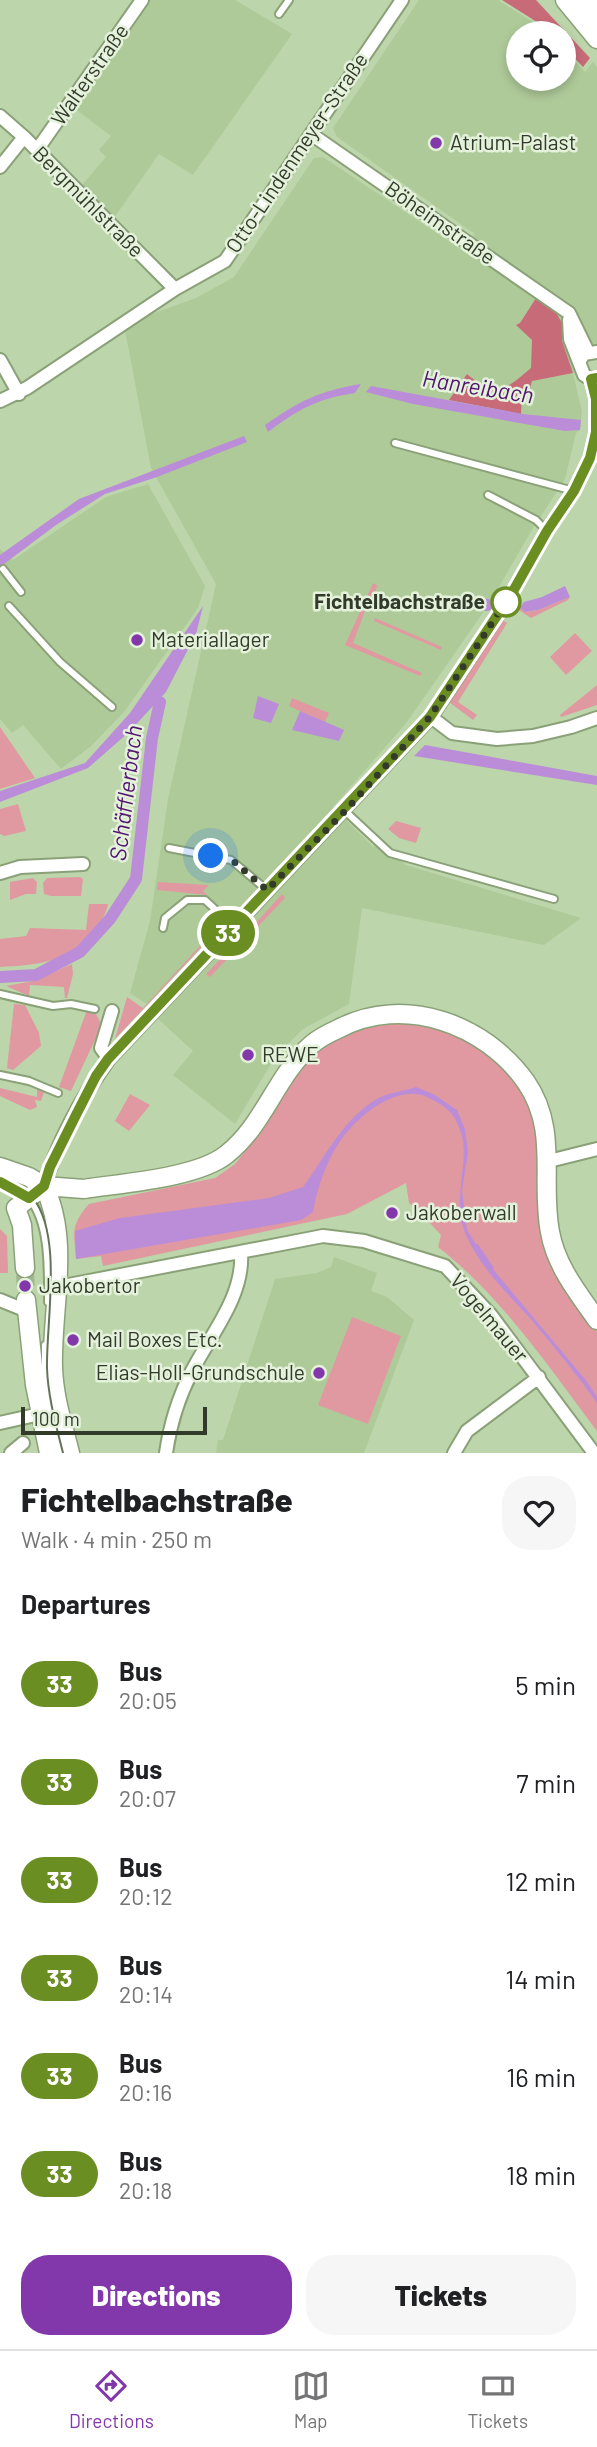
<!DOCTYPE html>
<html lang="en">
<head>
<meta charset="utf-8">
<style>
	body { margin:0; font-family:Barlow,sans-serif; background:#f6f6f6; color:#202124; height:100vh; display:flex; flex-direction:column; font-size:26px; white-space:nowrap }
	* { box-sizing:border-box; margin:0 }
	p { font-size:23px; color:#757577 }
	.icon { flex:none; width:38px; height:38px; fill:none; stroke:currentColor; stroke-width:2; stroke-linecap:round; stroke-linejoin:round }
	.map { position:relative; height:1453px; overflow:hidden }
	.details { display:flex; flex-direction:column; background:#fff; flex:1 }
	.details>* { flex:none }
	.badge { padding:0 14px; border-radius:23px; font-size:24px; line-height:46px }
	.fabs { position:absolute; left:506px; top:21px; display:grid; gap:14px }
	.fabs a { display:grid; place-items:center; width:70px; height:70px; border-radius:50%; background:#fff; box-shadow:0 4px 10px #0003; font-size:35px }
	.scale { position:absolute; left:21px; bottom:18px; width:186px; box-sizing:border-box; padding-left:7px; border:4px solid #323b2a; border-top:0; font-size:19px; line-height:24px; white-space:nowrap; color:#323b2a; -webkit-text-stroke:5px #e4f1db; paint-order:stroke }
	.you { position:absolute; width:35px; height:35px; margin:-18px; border:5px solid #fff; border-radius:50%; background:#1a73e8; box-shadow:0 0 0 10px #1a73e833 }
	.map>.badge { position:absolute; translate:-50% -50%; box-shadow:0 0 0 4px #fff }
	h2 { padding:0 21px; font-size:26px; line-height:63px }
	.round { display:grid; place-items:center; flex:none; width:74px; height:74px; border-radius:28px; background:#f6f6f6 }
	.overview { display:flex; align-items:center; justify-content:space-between; height:119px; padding:0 21px }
	h1 { font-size:33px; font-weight:800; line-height:52px }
	.action { display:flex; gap:14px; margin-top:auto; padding:14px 21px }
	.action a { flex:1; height:80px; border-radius:28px; background:#8238aa; color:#fff; font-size:28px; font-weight:800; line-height:80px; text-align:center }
	.action a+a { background:#f6f6f6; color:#202124 }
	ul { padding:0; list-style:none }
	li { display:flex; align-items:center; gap:21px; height:98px; padding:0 21px }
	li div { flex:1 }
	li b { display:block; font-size:26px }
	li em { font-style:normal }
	li .badge { min-width:77px; font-weight:700; text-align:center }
	.tabs { display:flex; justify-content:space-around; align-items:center; height:98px; border-top:2px solid #e0e0e0; background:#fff; font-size:19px; color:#757577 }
	.tabs a { display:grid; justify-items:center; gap:4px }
	.tabs .active { color:#8238aa }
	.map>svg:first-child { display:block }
	.built { fill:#afca99 }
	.green { fill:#e099a1 }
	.forest { fill:#c86b79 }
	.water { fill:#bb8dd8 }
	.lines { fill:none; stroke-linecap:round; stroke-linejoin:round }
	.stream { stroke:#bb8dd8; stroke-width:3.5 }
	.canal { stroke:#bb8dd8; stroke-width:12 }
	.secondary-tunnel { stroke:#a0b690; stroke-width:18; stroke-dasharray:18 9; stroke-linecap:butt }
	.lane-casing { stroke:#8aa178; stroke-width:10 }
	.street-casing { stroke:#8aa178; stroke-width:16 }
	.secondary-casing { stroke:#8aa178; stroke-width:21 }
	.lane { stroke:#fff; stroke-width:6 }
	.street { stroke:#fff; stroke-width:12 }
	.secondary { stroke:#fff; stroke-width:18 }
	.tram { stroke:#647359; stroke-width:2 }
	.line-casing { stroke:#fff; stroke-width:16 }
	.line { stroke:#6b8e23; stroke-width:10 }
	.walk { stroke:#323b2a; stroke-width:7; stroke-dasharray:0 12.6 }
	.poi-dot { fill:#8238aa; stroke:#e4f1db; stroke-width:2.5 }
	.stop-dot { fill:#fff; stroke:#6b8e23; stroke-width:3.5 }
	.labels { text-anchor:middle; stroke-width:5; stroke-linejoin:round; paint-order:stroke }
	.street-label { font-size:21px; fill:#323b2a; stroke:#e4f1db }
	.poi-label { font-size:21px; fill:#323b2a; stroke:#e4f1db; text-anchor:start }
	.stop-label { font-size:21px; font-weight:bold; fill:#323b2a; stroke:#e4f1db; text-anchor:end }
	.water-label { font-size:23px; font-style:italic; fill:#521570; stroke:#e4f1db }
</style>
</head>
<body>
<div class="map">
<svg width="597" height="1453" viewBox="0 0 597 1453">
	<rect width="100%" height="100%" fill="#bcd5aa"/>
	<path class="built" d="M142,0h93l57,34 -99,141 -34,-21 -50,71 -32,-34 29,-34 -7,-7 12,-14 -41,-31z
		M419,0h79l44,28 5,5h-29v46h46v-29l21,22 8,-10 4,5v287l-24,19 9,39 -2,18 -4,3 -11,46 -35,54 -39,68 -84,121 -74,85 40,40 5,-5 28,23 175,53 -37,27 -182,-37 -13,96 -46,25 -28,28 -40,67 -62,-49 20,-24 -36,-33 138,-150 -10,-9 -135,147 -20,-13 20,-72 18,-122 48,-215 -65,-116 -26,-138 16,-12 55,-20 38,-21 80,-119 9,-1 139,93 13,-16 -138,-97 -4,-9z
		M148,484l57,102 -7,22 -74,104 -33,34 -30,23 -38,-44 -11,8 -12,-14v-170l13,11 93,-63z
		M334,1257l43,16 -6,18 16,6 27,23 -50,133h-148l2,-13h5l52,-161 42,-6 14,-6z"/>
	<path class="green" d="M373,583l7,4 -3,-1 -3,10 -3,-1 -18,48 69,30 -2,3 -75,-31z
		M570,597l-2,3 -37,18 -12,-8 1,-2 5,4 13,-2z
		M375,618l67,29 -1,3 -67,-29z
		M501,619l6,4 -49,79 19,13 -4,5 -24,-18z
		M575,633l17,18 -26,24 -16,-18z
		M597,685v20l-36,12 -1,-2z
		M292,698l37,15 -4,9 -36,-16z
		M0,727l35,51 -35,11z
		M18,804l8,27 -22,5 -4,-2v-25z
		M396,821l25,7 -5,15 -17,-5 -11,-9z
		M80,877l3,2 -2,17h-30l-7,-2 -1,-11 4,-5z
		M33,878l4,4 -1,12h-10l-16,6v-18z
		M158,882l51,3 -6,6 4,4 -50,-5z
		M282,894l3,4 -35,37 6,6h-5l-6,-6z
		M89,904h19c-3,13 -8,19 -16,29 -25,30 -55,32 -92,34v-28l26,-3 4,-8 56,2z
		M219,925l2,1 -106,113 12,-42 16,11z
		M234,945l6,5 1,6 -6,-5 -25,26 -4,-3z
		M72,964l1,10 -6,24h-2l-1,-11 -34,-2 -1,11 -23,-10 27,-5z
		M14,1004l11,1 14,28 2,13 -28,24 -6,-2z
		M87,1010l9,4 6,11 -31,66 -12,-4z
		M380,1021l45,2 47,18 30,24 20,23 14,32 22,153 39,59v99c-49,-65 -95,-134 -159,-184l3,-12 -21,-23 -11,-9 -3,-20 -59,31 -244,52 -2,-10 -25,3c-2,-28 -6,-33 13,-55l126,-26 20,-14 12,-15 44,-73 38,-37z
		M0,1088l37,9v-8l7,3 -3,9 -6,-1 2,7 -7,3 -30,-14z
		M130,1094l20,11 -21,26 -14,-10z
		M0,1229l7,7 1,37h-8z
		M352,1317l49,19 -33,88 -50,-19z"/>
	<path class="forest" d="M502,0h34l54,58 -7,9 -19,-20v-14h-15l-9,-9z
		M540,292l13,15 9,16v18l11,32 -41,8 -3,11 -7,2 -1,20 -72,-14 18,-26c30,25 38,16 64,-6l1,-28 -16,-15 4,-2z"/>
	<path class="water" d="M361,384l-6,9c-39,6 -56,16 -87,39l-3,-7c34,-24 54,-34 96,-41z
		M371,386l152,28 58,6 -1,10 -15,1 -152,-27 -47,-12z
		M244,436l3,6 -90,35 -52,17 -49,31 -56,42v-12l79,-56z
		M565,586l5,11 -32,13 -13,2 -5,-4 4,-6 18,-5z
		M203,606l-7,28 -30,58 -38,41 -40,35 -88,34v-11l85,-28 45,-50z
		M258,696l21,8 -8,19 -18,-5z
		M300,711l44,19 -5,11 -47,-11z
		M425,745l172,31v9l-183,-29z
		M416,1087l19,8 22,15 8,19 3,23 -6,39 5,39 19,31 99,118 12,18v6c-20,-28 -41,-54 -63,-80 -24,-27 -53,-54 -68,-88 -16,-37 6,-75 -6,-105 -7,-19 -15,-24 -33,-33 -33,-15 -78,26 -93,54 -11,20 -17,39 -21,61l-12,8 -225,39 -1,-28 45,-13 149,-20 34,-11c22,-30 39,-66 72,-87 11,-7 29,-9 41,-13z"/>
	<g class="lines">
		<path class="stream" d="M477,1246l15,22"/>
		<path class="canal" d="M474,603l13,2
			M0,977l36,-2 44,-23 30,-33 26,-40 16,-141 8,-36"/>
		<path class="secondary-tunnel" d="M25,1268l1,32"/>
		<defs>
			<path id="lane" d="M279,14l10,-14
				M395,443l179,48
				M488,495l48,25 11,11
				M3,569l18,23
				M9,606l51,56 52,45
				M345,811l45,42 164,46
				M169,848l62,12 36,30
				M163,928l2,-10 22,-18h18l29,27
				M0,994l53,12 18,-2 24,5
				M0,1075l29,6 29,12
				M0,1183c10,3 22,7 29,16 21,23 19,74 19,103
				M45,1345v39l15,69"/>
			<path id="street" d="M580,5l17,19
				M0,116l24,21 151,152
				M311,134l258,179 19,39
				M37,150l105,-150
				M0,167l24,-30
				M569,320l1,19 9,23
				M597,352l-13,2 -5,8 5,13 7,4 6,-1
				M0,360l19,34
				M0,401l27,-13 148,-99 50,-28 177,-261
				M431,717l21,16 45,6 36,-3 38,-9 26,-9
				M0,873l20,-6 63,-3
				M109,1059l-8,-11 11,-37
				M549,1161l48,-12
				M44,1186c14,-44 38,-89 65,-127l322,-342 81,-124 35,-62 27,-40 16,-33 6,-26v-33l-5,-20
				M58,1287l265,-51 41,5 81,25 46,49 103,138
				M0,1300l27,11
				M0,1423l49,-11
				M11,1453l12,-10
				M166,1453c4,-28 13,-57 26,-82 19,-37 52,-75 49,-118
				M454,1453l13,-22 72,-54"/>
			<path id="secondary" d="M565,0l32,39
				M591,0l6,7
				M0,1167l29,10 15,9 40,3c38,-6 114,-11 143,-35 37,-29 49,-78 84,-109 8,-7 18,-12 27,-16 66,-35 147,-5 188,53 33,48 14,98 24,150 6,34 28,61 47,88
				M44,1186c27,55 7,124 9,182 1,29 10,57 17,85
				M16,1208l6,17 3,43
				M16,1208l28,-22
				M26,1300l9,85 14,68"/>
		</defs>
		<use href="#lane" class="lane-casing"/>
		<use href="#street" class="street-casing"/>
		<use href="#secondary" class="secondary-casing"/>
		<use href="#lane" class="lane"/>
		<use href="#street" class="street"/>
		<use href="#secondary" class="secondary"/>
		<path class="tram" d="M0,1180c12,3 25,8 33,18 30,38 13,124 14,170 1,29 9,57 16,85"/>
	</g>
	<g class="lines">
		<defs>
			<path id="line" d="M0,1182l29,16 15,-12 6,-19 26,-52 20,-39 12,-17 322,-342 82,-124 35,-62 27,-40 16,-33 6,-26v-33l-5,-20 6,-1"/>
		</defs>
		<use href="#line" class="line-casing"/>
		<use href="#line" class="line"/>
		<path class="walk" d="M211,856l21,4 35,30 78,-79 85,-94 79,-120 -3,5"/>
	</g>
	<g class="poi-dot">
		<circle cx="436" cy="143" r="7"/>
		<circle cx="137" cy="640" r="7"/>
		<circle cx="248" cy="1055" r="7"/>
		<circle cx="392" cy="1213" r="7"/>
		<circle cx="25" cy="1286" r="7"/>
		<circle cx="73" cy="1340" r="7"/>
		<circle cx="319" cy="1373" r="7"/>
	</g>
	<circle class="stop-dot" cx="506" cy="602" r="14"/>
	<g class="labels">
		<g class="street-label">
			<text transform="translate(90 75) rotate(-55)" y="7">Walterstraße</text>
			<text transform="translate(297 153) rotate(-56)" y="7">Otto-Lindenmeyer-Straße</text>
			<text transform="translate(88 202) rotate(45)" y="7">Bergmühlstraße</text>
			<text transform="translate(440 223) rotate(35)" y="7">Böheimstraße</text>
			<text transform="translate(489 1318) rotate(50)" y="7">Vogelmauer</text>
		</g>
		<g class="poi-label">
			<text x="450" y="150">Atrium-Palast</text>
			<text x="151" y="647">Materiallager</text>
			<text x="262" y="1062">REWE</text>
			<text x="406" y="1220">Jakoberwall</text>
			<text x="39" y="1293">Jakobertor</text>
			<text x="87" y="1347">Mail Boxes Etc.</text>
			<text x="305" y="1380" text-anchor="end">Elias-Holl-Grundschule</text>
		</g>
		<g class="stop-label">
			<text x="485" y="609">Fichtelbachstraße</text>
		</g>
		<g class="water-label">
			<text transform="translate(478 387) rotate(9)" y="8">Hanreibach</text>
			<text transform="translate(126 793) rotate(-83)" y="8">Schäfflerbach</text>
		</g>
	</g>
</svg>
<div class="fabs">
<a><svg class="icon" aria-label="locate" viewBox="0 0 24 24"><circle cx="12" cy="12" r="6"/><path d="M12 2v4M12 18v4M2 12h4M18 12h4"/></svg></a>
</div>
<div class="scale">100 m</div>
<div class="you" style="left:211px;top:856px"></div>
<b class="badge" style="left:228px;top:933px;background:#6b8e23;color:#fff">33</b>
</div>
<section class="details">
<div class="overview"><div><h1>Fichtelbachstraße</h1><p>Walk · 4 min · 250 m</p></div><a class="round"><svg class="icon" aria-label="heart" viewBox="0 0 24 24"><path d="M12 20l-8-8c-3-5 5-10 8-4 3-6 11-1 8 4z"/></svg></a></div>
<h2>Departures</h2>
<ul>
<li><span class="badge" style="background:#6b8e23;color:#fff">33</span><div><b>Bus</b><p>20:05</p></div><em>5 min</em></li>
<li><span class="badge" style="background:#6b8e23;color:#fff">33</span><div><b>Bus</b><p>20:07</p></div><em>7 min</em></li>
<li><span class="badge" style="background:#6b8e23;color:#fff">33</span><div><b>Bus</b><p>20:12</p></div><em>12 min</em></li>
<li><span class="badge" style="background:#6b8e23;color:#fff">33</span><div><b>Bus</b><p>20:14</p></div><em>14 min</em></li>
<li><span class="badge" style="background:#6b8e23;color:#fff">33</span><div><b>Bus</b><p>20:16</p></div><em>16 min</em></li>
<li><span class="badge" style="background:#6b8e23;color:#fff">33</span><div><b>Bus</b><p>20:18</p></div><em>18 min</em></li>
</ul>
<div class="action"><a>Directions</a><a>Tickets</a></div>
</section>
<nav class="tabs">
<a class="active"><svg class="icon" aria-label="directions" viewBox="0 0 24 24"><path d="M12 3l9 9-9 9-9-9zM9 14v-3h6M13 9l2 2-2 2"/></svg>Directions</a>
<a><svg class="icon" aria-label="map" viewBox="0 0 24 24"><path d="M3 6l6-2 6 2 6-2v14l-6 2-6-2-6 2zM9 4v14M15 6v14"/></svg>Map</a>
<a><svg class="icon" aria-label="tickets" viewBox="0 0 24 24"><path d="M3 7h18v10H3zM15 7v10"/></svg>Tickets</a>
</nav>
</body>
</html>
